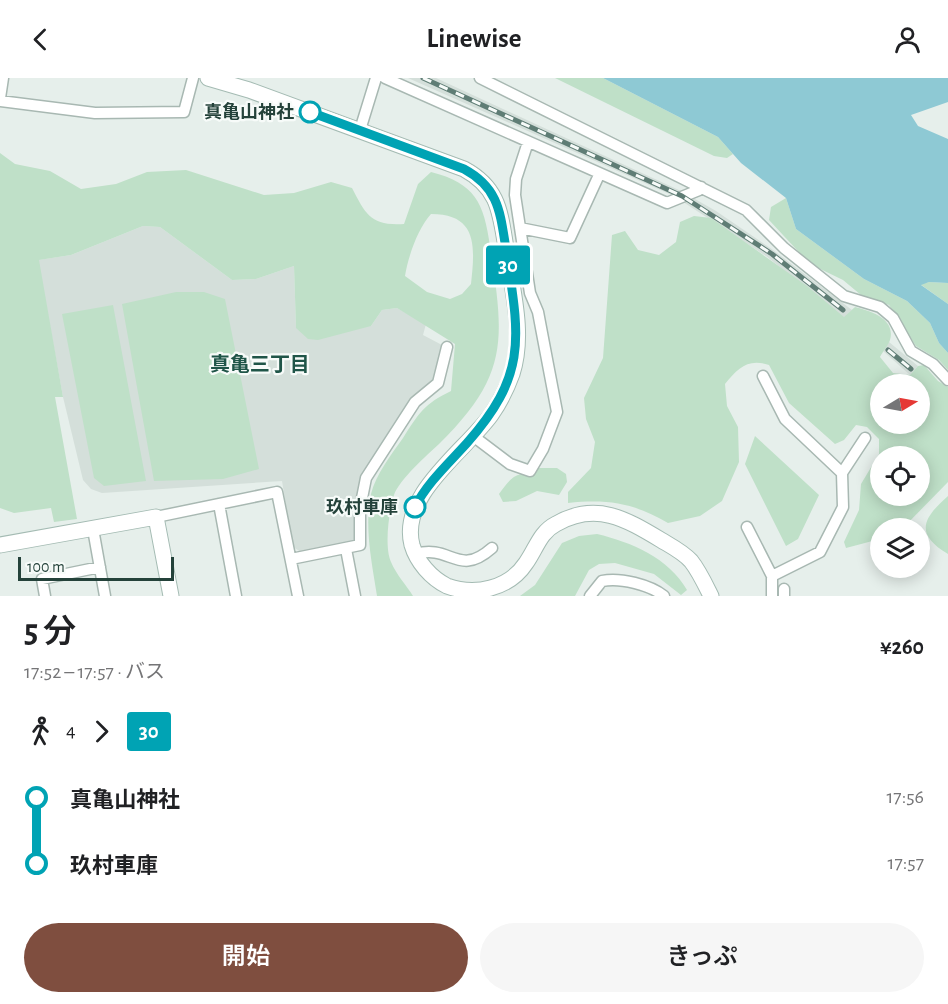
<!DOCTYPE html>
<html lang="ja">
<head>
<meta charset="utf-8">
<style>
	body { margin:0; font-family:"Alegreya Sans","Noto Sans JP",sans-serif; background:#f6f6f6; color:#202124; height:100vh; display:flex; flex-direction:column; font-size:22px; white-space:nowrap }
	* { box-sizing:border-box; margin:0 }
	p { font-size:20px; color:#757577 }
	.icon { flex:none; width:33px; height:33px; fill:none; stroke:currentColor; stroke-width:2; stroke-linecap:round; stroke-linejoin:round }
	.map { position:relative; height:518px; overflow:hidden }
	.sheet { display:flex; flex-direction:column; background:#fff; flex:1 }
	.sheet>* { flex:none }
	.badge { padding:0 12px; border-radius:4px; font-size:21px; line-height:39px }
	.needle { width:39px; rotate:80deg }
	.buttons { position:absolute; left:870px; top:296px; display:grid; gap:12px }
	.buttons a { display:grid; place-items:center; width:60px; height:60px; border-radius:50%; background:#fff; box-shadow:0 3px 15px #0003; font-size:30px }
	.scale { position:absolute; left:18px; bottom:15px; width:156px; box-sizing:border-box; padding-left:6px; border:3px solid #24423a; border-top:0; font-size:16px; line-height:21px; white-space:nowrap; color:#24423a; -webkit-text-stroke:4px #f7fbf9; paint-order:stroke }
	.map>.badge { position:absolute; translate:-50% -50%; box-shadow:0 0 0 3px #fff }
	.legs { display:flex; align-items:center; gap:9px; height:66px; padding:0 24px; font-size:20px }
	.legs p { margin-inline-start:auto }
	.head { display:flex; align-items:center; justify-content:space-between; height:102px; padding:0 24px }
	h1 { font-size:33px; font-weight:600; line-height:45px }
	.cta { display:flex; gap:12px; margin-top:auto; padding:12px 24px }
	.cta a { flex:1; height:69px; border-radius:36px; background:#7f4e3f; color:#fff; font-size:24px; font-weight:600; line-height:69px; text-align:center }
	.cta a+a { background:#f6f6f6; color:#202124 }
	ul { padding:0 24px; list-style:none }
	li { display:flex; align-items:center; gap:21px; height:66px; font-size:22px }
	li i { display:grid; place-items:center; width:9px; height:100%; margin:0 8px; background:currentColor }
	li i::after { content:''; width:15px; height:15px; margin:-8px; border:4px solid; border-radius:50%; background:#fff }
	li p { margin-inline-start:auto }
	li:first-child i { background:linear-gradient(#0000 50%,currentColor 0) }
	li:last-child i { background:linear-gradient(currentColor 50%,#0000 0) }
	header { display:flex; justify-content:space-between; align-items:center; height:78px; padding:0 24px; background:#fff; font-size:27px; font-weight:600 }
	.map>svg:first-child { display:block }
	.built { fill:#d4dfda }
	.green { fill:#bfe0c8; fill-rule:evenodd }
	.water { fill:#8ec9d4 }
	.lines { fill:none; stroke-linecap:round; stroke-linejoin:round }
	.street-casing { stroke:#a8b8b2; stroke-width:13 }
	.secondary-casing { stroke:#a4bbb3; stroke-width:17 }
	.street { stroke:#fff; stroke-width:10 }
	.secondary { stroke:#fff; stroke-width:15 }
	.rail-casing { stroke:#5f7d75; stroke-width:5 }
	.rail { stroke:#f7fbf9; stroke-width:3; stroke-dasharray:9; stroke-linecap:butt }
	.line-1-casing { stroke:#fff; stroke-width:14 }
	.line-1 { stroke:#00a3b4; stroke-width:9 }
	.stop-1-dot { fill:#fff; stroke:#00a3b4; stroke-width:3 }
	.labels { text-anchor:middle; stroke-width:4.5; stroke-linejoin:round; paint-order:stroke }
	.stop-label { font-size:18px; font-weight:bold; fill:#24423a; stroke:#f7fbf9; text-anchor:end }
	.neighbourhood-label { font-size:20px; font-weight:bold; fill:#1f5548; stroke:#f7fbf9 }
</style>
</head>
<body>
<header><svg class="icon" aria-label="back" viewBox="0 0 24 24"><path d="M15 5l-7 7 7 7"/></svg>Linewise<svg class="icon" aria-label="person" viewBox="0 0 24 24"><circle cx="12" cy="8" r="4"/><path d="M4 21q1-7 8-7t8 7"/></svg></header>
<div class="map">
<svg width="948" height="518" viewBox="0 0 948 518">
	<rect width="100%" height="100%" fill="#e6efeb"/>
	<path class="built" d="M408,0h28l245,113 35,20 57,39 79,60 -8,8 -78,-62 -92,-60z
		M143,148l17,1 72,53 24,-1 38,-13 2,62 75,-2 11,-16 15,-2 29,16 -3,11 19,10 -6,34 -78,122 -4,40 -53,11 -8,-5 -11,-66 -180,12 -11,-4 -8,-9 -20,-83 -25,-137 33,-5z
		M889,264l29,24 -8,9 -27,-24z"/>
	<path class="green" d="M555,0h48l115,59 15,17 -6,4 -13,-2z
		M0,75l15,11 35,7 31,18 35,-5 31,-12 39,-2 78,25 30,-2 37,-11 21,6c14,27 19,38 52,36l14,-40 13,-12c44,11 53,31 59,74 14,93 20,128 -51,198 -12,11 -40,36 -45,51 -5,16 -10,51 -3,67 5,12 15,23 22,34h-36c-5,-33 -13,-68 -6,-102 5,-20 20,-39 32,-56 16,-25 21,-34 48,-47l4,-47 -58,-36 -15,2 -11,16 -53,14 -10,-1 -12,-11 -2,-62 -38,13 -24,1 -72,-53 -17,-1 -72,29 -32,5 24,137h-8l22,122 -23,3 -3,-14 -37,5 -14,-5zM431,136c47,0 44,33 40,70l-9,10 -12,5 -23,-7 -22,-16c3,-19 13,-48 26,-62z
		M786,120l10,31 68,50 43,22 23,22 9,20 9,10v17l-9,-10 -23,-14 -27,-41 -28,-10 -18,-15 -33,-16 -41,-44 2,-13z
		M694,138l17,2 96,68 37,31 11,-10c16,4 41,12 35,33 -2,6 -7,11 -10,17l13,16 17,2 8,-9 6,-1 14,16 10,6v95l-45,46h-23v11l-34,9 -2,-6 15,-32 2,-26 18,-30v-15l-12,-12 -11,-2 -12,15 -9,4 -46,-41 -20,-38c-21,-7 -31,3 -44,19l2,22 11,21 1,35 -17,39 -22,15 -32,7c-35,-20 -59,-24 -100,-20v-11l23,-24 4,-26 -9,-23 -2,-21 19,-40 9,-123 13,-4 13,19 21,5 17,-13 4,-20zM880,306h40v39h-40zM880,378h40v39h-40z
		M929,204l19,1v21l-28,-20z
		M176,214h28l21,7 34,170 -36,10 -69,2 -32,-177z
		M113,227l33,176 -42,5 -10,-8 -32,-164z
		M755,358l64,59 -21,44 -12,7 -41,-82z
		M539,390h18l9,6 1,8 -8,13 -22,-4 -21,10 -13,1 -4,-8c6,-8 12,-18 22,-20 8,-2 10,0 18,-6z
		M948,418v58c-34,-20 -25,-36 0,-58z
		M597,456c34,8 72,24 90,56l-6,5 -27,-21 -39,-11 -16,1 -10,6 -14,26h-55l15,-11 27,-42 17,-7z"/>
	<path class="water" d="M603,0h345v24l-37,13 7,11 30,13v144l-19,-1 -8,3 27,19v49l-9,-10 -9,-20 -23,-22 -43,-22 -68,-50 -10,-31 -45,-35 -23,-26z"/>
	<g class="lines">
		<defs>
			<path id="street" d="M385,0l282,125 32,-13 2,-3
				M480,0l266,132 38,38 60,48 36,11 13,11 18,33 22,13 15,16
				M0,20l3,-20
				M0,23l95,12 89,-1 9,-34
				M360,52l16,-52
				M520,150l50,10 29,-63
				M763,298l22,43 57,54 1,34 -23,45 -48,24
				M473,358l37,28 20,7 13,-22 14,-37 -19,-100 -8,-19 -15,-98 1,-16 12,-37
				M842,395l23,-35
				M219,426l17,92
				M156,439l121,-25 21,104
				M747,449l25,49v20
				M93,451l12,67
				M346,471l9,47
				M416,476c35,-10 42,24 76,-6
				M291,481l69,-14v-37l6,-30 49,-76 23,-19 9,-36
				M784,511v7
				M45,518l-3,-17 58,-12
				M590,518l12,-15c18,-4 48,4 62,15"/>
			<path id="secondary" d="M208,0l41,12 215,79c35,19 36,43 42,79 6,41 19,86 6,126 -5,14 -12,28 -21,41 -26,36 -92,80 -79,130 5,17 19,33 35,41 28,10 62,3 79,-23 10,-14 14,-31 30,-39 40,-23 70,-5 105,16 10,6 22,12 30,21 8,10 14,23 20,35
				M0,467l156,-28 15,79"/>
		</defs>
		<use href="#street" class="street-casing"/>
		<use href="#secondary" class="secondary-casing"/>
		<use href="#street" class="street"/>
		<use href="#secondary" class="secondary"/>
		<defs>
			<path id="rail" d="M423,0l259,118 90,58 71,56
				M888,272l23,19"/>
		</defs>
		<use href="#rail" class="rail-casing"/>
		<use href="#rail" class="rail"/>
	</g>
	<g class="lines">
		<defs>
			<path id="line-1" d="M310,34l154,57c35,19 36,43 42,80 13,87 23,124 -39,194 -18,20 -40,40 -52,64"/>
		</defs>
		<use href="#line-1" class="line-1-casing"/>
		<use href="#line-1" class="line-1"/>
	</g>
	<g class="stop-1-dot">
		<circle cx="310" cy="34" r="10"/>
		<circle cx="415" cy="429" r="10"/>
	</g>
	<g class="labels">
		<g class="stop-label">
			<text x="294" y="40">真亀山神社</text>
			<text x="398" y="435">玖村車庫</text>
		</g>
		<g class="neighbourhood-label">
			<text x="260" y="293">真亀三丁目</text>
		</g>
	</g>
</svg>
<div class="buttons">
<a><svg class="needle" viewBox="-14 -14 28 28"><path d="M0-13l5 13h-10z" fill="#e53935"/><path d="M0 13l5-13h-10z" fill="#757577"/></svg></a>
<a><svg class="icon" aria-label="locate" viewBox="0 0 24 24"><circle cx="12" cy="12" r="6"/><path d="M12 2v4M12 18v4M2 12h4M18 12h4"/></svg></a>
<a><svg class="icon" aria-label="layers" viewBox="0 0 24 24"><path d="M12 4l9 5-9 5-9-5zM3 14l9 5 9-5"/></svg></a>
</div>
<div class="scale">100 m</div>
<b class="badge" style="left:508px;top:187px;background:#00a3b4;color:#fff">30</b>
</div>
<section class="sheet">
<div class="head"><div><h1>5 分</h1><p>17:52 – 17:57 · バス</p></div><b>¥260</b></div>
<div class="legs"><svg class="icon" aria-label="walk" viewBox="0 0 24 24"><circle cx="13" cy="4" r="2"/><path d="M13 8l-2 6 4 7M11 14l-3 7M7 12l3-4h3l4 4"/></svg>4<svg class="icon" aria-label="forward" viewBox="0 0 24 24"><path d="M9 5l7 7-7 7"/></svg><b class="badge" style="background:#00a3b4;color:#fff">30</b></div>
<ul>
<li><i style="color:#00a3b4"></i><b>真亀山神社</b><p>17:56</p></li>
<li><i style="color:#00a3b4"></i><b>玖村車庫</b><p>17:57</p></li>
</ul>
<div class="cta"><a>開始</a><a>きっぷ</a></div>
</section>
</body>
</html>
